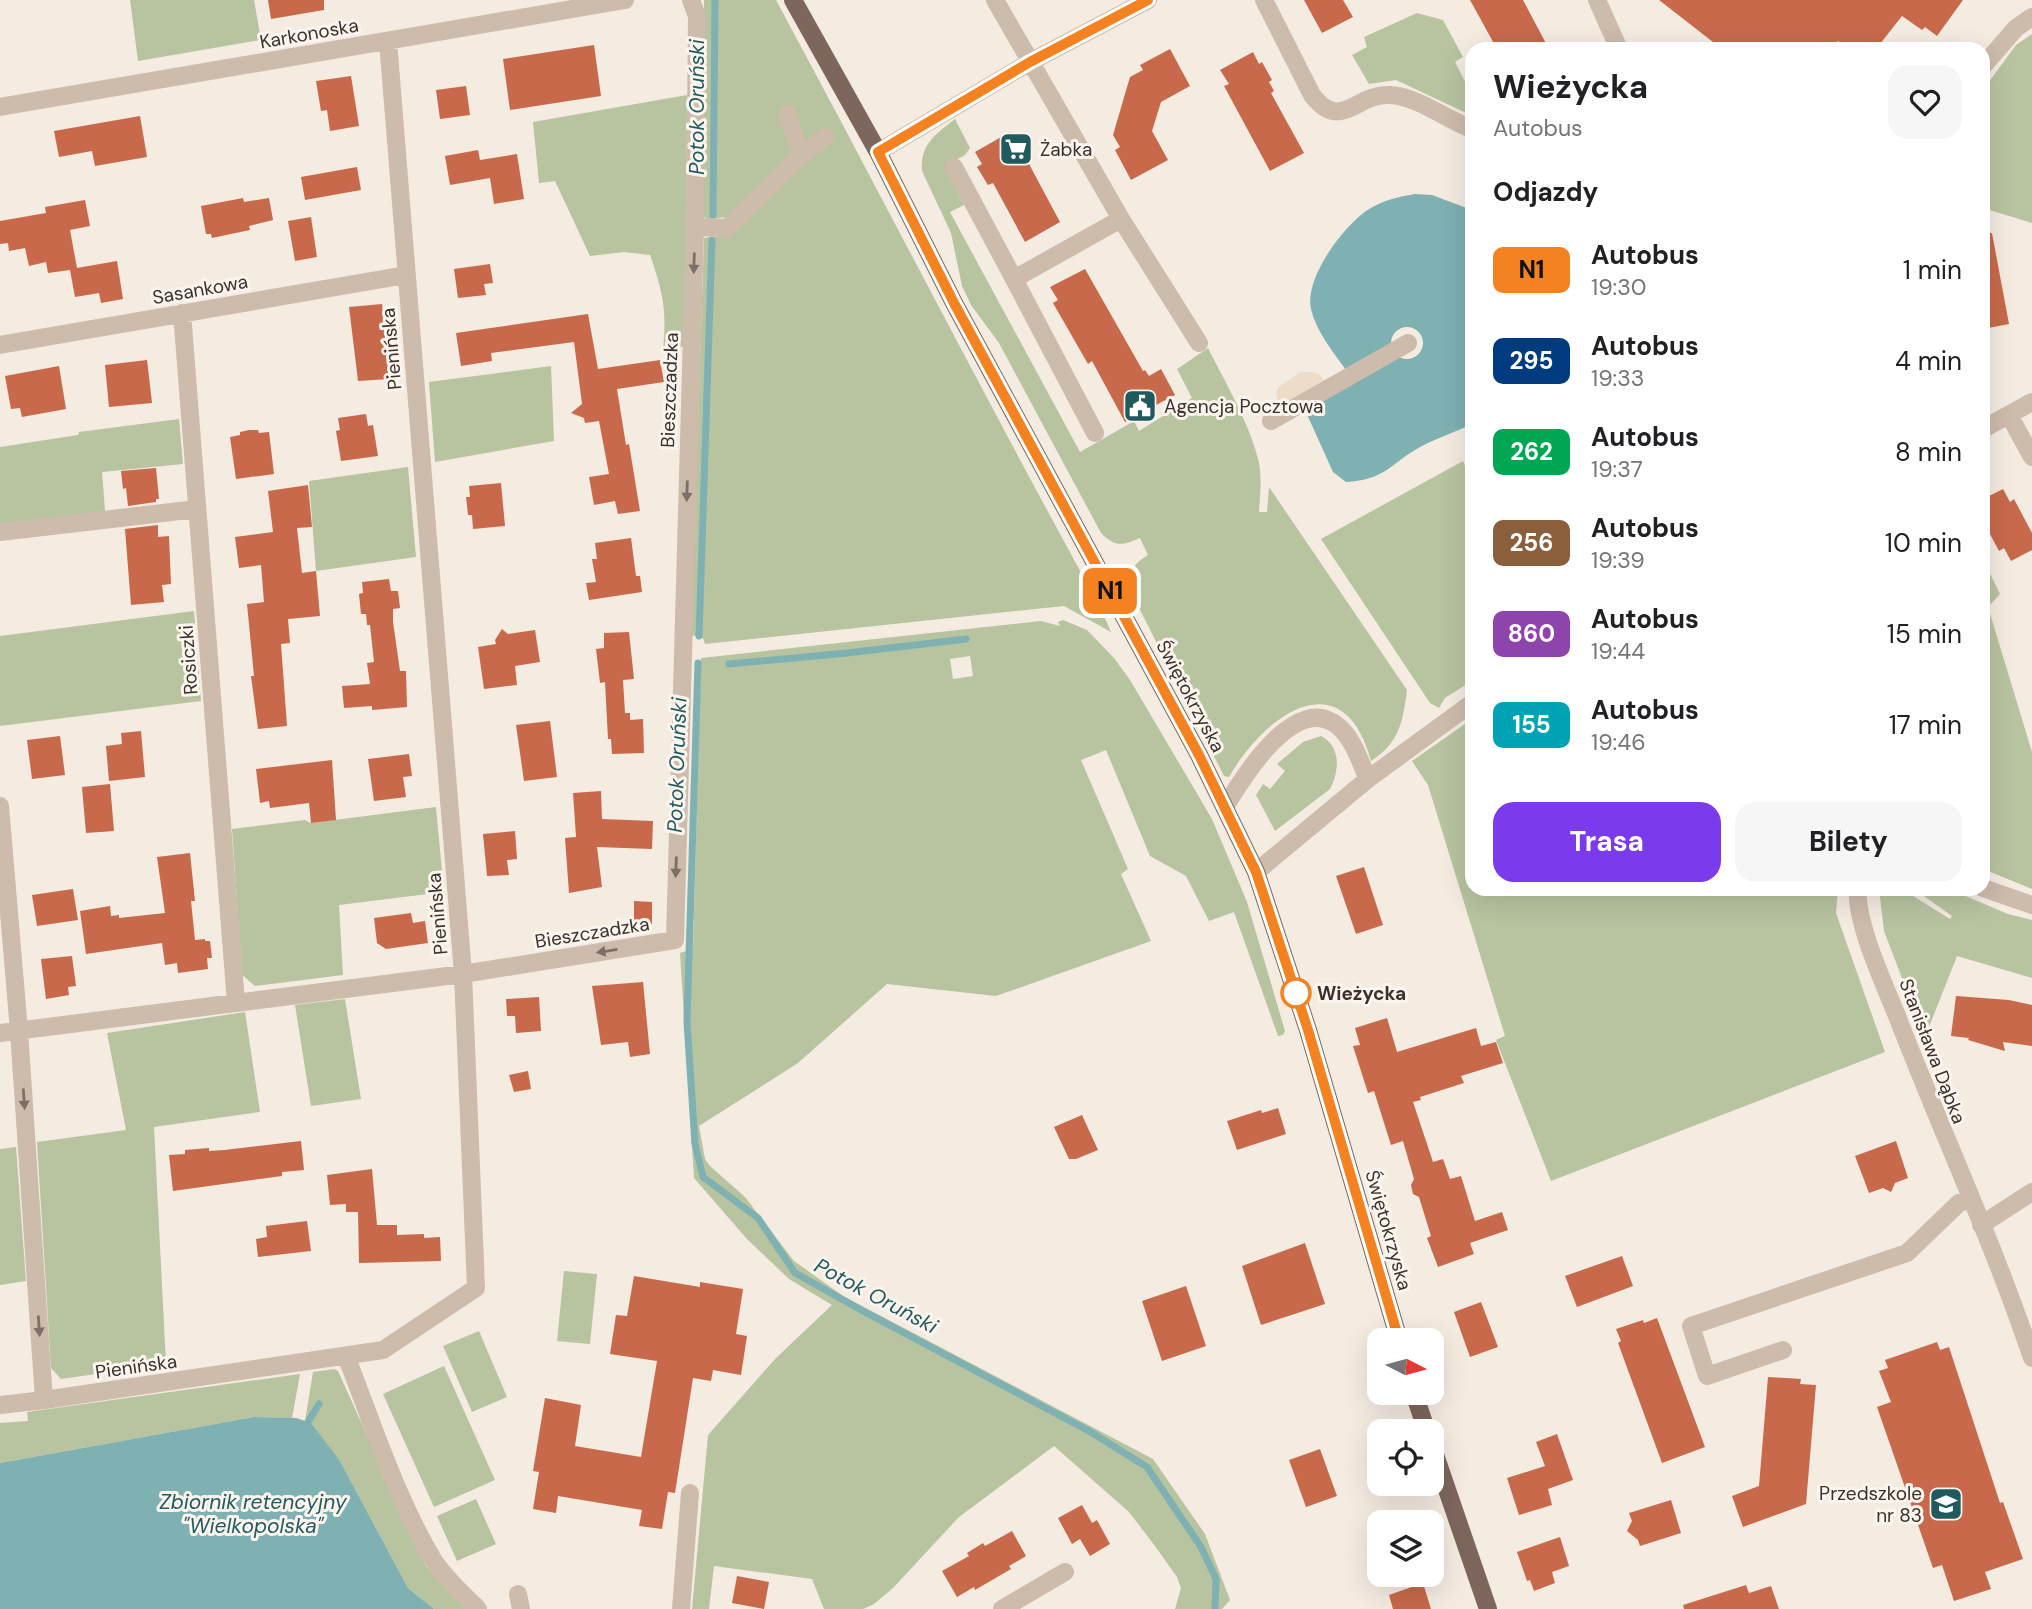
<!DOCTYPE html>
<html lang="pl">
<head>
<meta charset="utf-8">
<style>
	body { margin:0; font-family:"DM Sans",sans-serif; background:#f6f6f6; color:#202124; height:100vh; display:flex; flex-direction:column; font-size:26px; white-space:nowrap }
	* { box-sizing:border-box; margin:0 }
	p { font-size:23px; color:#757577 }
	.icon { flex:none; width:38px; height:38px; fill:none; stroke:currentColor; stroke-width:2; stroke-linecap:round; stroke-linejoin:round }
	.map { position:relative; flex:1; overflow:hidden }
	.sheet { position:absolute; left:1465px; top:42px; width:525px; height:854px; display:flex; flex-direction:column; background:#fff; border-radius:21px; box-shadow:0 7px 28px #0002 }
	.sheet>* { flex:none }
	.badge { padding:0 14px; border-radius:10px; font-size:24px; line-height:46px }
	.needle { width:46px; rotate:96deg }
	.fabs { position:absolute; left:1367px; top:1328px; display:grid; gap:14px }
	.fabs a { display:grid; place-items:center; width:77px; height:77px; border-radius:14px; background:#fff; box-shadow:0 7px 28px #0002; font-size:35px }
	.map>.badge { position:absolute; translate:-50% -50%; box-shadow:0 0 0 4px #fff }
	h2 { padding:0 28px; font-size:26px; line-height:63px }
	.round { display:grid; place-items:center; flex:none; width:74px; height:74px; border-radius:21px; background:#f6f6f6 }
	.headline { display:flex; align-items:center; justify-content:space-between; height:119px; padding:0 28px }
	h1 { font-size:33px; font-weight:700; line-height:52px }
	.primary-button { display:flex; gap:14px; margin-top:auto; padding:14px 28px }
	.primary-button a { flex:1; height:80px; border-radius:21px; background:#7c3aed; color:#fff; font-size:28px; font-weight:700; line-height:80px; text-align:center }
	.primary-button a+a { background:#f6f6f6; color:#202124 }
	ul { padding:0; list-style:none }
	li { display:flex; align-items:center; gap:21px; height:91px; padding:0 28px }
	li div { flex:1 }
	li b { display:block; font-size:26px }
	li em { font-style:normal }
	li .badge { min-width:77px; font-weight:700; text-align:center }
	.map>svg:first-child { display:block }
	.green { fill:#b8c4a0; fill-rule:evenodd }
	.plaza { fill:#ecdcc8 }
	.water { fill:#7fb0b2 }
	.pier { fill:#f4ebe1 }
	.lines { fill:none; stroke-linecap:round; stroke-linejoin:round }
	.stream { stroke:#7fb0b2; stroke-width:7 }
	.building { fill:#c8694b }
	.minor { stroke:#cdbbac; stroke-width:18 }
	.major { stroke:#7d675c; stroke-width:18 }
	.oneway { fill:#7d6f65 }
	.line-casing { stroke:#fff; stroke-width:16 }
	.line { stroke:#f58220; stroke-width:10 }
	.stop-dot { fill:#fff; stroke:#f58220; stroke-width:3.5 }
	.labels { text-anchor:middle; stroke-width:6; stroke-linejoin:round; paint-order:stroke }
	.street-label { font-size:19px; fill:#3b302b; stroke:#fbf5ee }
	.poi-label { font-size:19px; fill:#3b302b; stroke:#fbf5ee; text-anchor:start }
	.stop-label { font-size:19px; font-weight:bold; fill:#3b302b; stroke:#fbf5ee; text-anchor:start }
	.water-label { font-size:21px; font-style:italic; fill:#1f5a5e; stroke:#fbf5ee }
</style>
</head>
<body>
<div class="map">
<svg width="2032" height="1609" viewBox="0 0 2032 1609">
	<rect width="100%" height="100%" fill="#f4ebe1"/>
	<path class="green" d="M130,0h124l7,40 -123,21z
		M704,0h72c109,202 213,406 324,607l11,25 -47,-26 -359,38 -2,-6 -12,-3 13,-397 29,-4v-18l-26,4 -3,-3z
		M1417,13l26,7 20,37 -8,5 17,33v17h-8l-68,-32 -27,4 -17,-29 15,-8 -3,-10z
		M2032,34v189l-49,-15v-123l5,-2 28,-38z
		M687,95l-1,251 -23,4c4,-39 0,-58 -13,-95l-26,-3 -34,4 -35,-75 -16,2 -6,-61z
		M955,119l15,29 -5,7 -20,11 19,39 -14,7 130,240 54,-31 5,10 53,-33 -15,-29 31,-21c17,34 43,78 51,115 3,16 1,33 0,49h8l2,-25 138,203c-4,30 -7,53 -36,71 -28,-103 -107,-46 -142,16l-5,-1 -94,-186c-2,-18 3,-26 18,-35l-8,-17c-18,8 -25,9 -39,-5l-102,-190 -28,-38 -9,-19 -11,-53 -29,-62c-2,-27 14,-37 33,-52z
		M551,366l3,75 -119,21 -6,-80z
		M179,419l4,45 -81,8 3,39 -105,14v-78l78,-12 1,-3z
		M1463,461l9,24v196l-27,17 -6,10 -9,-5 -109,-164z
		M408,467l8,90 -100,14 -7,-90z
		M1983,559l17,35 -12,13 44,145v137l-49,-20z
		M194,611l7,90 -201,25v-90z
		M1063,620l24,10 27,28 16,22 82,139 35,83 38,129 -2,4 -5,1 -44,-124 -25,9 -23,-45 -36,-20 -44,-106 -25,10 47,109 -7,5 30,67 -155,55 -109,-12 -89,79 -99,63 6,33 5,7 35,31 49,64 49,35 310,163 52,75 25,66 -8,9h-47l6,-21 -4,-11 -22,-31 -26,-34 -75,-66 -95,71 -66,71 -19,16 -11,5h-39l-12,-30 -98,-13 -5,43h-17l16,-174 68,-77 56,-53 -43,-26 -42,-40 -53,-61 -14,-225 13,-4 8,-291 340,-37 19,5 -2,-4zM970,656l3,20 -20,3 -3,-20z
		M1472,719v170h366l-2,24 49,139 -334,129 -55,-141 9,-4 -77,-251 -16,-24z
		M1321,736c21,11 18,36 9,53l-55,42 -19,-36 7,-11 7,5 15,-18 -8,-7 26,-22z
		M436,807l8,85 -105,13 4,70 -88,11 -13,-11 -10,-146 73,-9 6,3z
		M1879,889h23l48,30 2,-3 -38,-27h35l59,25 24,6v58l-75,-22 -28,71 -8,1 -37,-97z
		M345,999l16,100 -50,7 -16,-101z
		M245,1012l15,100 -106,15 12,237 -105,15 -10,-11 -14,-226 89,-12 -19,-97z
		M16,1147l10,134 -26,4v-136z
		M564,1271l33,3 -7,70 -33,-3z
		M479,1331l28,66 -35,15 -29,-66z
		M444,1366l51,114 -61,27 -51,-113z
		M334,1369l4,2 88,195 22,25 23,18h-37l-26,-21 -68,-127 -35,-40 8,-49z
		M300,1374l-8,44 -38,-1 -254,46v-40l28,-2 -1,-9z
		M476,1499l20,45 -39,17 -20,-45z"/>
	<path class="plaza" d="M1301,372h11l8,3 8,14 -49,19 -3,-16 4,-6z"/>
	<path class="water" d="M1415,194l17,1 40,15v214c-17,8 -35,14 -52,23 -30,17 -35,33 -74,35l-13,-10 -28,-62 41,-40c-13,-18 -30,-39 -35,-61 -7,-31 33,-84 58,-100 15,-9 29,-12 46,-15z
		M254,1417l42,1 15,5 29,38 68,127 26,21h-434v-146z"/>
	<path class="pier" d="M1391 343a16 16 0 1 1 32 0a16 16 0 1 1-32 0Z"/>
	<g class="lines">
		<path class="stream" d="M713,215l2,-215
			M699,636l13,-396
			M698,663l-11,359 8,122 8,33 55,41 37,55 68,38 226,120 58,36 54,80 15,32 -1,30
			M729,664l118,-11 119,-14
			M303,1430l16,-26"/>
	</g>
	<path class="building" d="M268,0h56v10l-53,9z
		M1304,0h39l10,17 -31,16z
		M1470,0h53l26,49h-52z
		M1659,0h304l-26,36 -12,-9 -3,3 -20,-14 -26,33h-26l-12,-8 -7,8h-109z
		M594,45l7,51 -91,14 -7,-51z
		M1170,49l20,37 -29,16 -9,29 16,29 -37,20 -16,-30 5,-3 -7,-12 17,-58 13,-7 -3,-5z
		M1253,52l6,12 3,-2 10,18 -3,2 5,9 -3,2 33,60 -34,18 -46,-85 5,-2 -9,-14z
		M351,76l8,50 -29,5 -3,-21 -6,1 -5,-30z
		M466,86l4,29 -30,4 -4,-29z
		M140,116l7,41 -52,9 -3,-15 -33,6 -5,-26z
		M1010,132l9,17h2l39,73 -35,20 -32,-59 -5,2 -11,-18 5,-3 -7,-12z
		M478,150l2,10 37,-6 7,45 -30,5 -4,-26 -40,7 -5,-29z
		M357,167l4,23 -56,10 -4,-23z
		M243,198l1,4 25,-4 4,22 -24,6 1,4 -38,8 -1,-4h-5l-5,-28z
		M85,200l5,26 -20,4 7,38 40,-7 6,38 -22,4 -2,-10 -24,4 -5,-27 -22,3 -2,-11 -17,4 -4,-18 -16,3 -1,-8 -8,1v-23l46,-8 -1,-6z
		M311,217l6,40 -22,4 -7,-40z
		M1992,233l17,91 -26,5v-95z
		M490,264l3,19 -9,1 2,11 -28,3 -4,-29z
		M1085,269l58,102 2,-1 4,6 12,-7 14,26 -21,11 2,3 -15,9 -2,-4 -14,8 -33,-61 -4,3 -35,-61 5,-3 -8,-13z
		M382,304l7,75 -31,2 -9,-74z
		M588,314l10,55 62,-9 4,22 -47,7 9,56 3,-1 11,67 -22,3 -3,-13 -21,4 -5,-28 20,-3 -10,-53 -14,2 -1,-5 -13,-5 11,-9 -8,-62 -83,11 1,8 -31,5 -5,-33z
		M147,360l5,43 -43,4 -4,-42z
		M59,366l7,43 -44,8 -2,-9 -9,1 -6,-33z
		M366,414l2,12 5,-1 5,31 -37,5 -5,-30 4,-1 -2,-12z
		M249,430h9l1,3 10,-1 5,42 -38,5 -6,-42 10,-2v-3z
		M156,468l3,31h-3v3l-28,4 -2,-18 -3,1 -2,-18z
		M501,483l4,43 -32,3 -1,-14h-4l-2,-18h4l-1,-11z
		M308,485l4,42 -15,1 5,45 14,-2 4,45 -32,3 2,24 -9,1 6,82 -29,3 -7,-53h3l-7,-72 17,-2 -3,-37 -22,3 -4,-31 38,-5 -5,-41z
		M2003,489l7,13 4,-3 18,34v17l-21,11 -7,-13 -5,3 -16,-30v-22z
		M158,525v12l11,-1 2,48 -9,1 2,17 -33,3 -6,-76z
		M631,538l5,38h4l2,16 -53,8 -3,-17 10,-1 -4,-23h5l-2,-16z
		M389,579l2,12h7l2,17 -7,1v13l7,49h6l1,36 -35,3v-4l-28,2 -2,-22 28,-2 -3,-21 7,-1 -4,-37h-3l-1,-11h-5l-2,-20 4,-1 -1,-11z
		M502,629l6,5 27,-4 5,32 -25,4 2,19 -33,4 -6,-42 18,-3 -1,-4z
		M629,632l5,47 -11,1 2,33h5v7l13,-1 1,34 -32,1 -1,-15h-3l-3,-57 -5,1 -4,-34 8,-1v-15z
		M550,721l7,56 -33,4 -8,-56z
		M141,731l4,46 -36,4 -3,-35 16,-2 -1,-11z
		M60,736l5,39 -33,4 -5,-39z
		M409,754l3,22 -9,1 3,20 -32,4 -6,-42z
		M332,760l4,60 -25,3 -2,-20 -39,5 -1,-7 -9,2 -4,-34z
		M110,784l4,47 -28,2 -4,-46z
		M601,791l1,28 51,2 -1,28 -55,-2 5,40 -33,6 -4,-55 11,-1 -3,-44z
		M515,831l2,28 -10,1 2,15 -22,1 -4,-42z
		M190,853l5,48h-4l4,39 10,-1v2h5l2,17h-5l1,11 -30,4 -1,-10 -12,2 -3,-22 -76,11 -6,-43 30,-5 1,10 8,-1v3l46,-5 -8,-56z
		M1364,867l19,58 -27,9 -20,-58z
		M73,889l5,31 -41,6 -5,-31z
		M634,901l18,1v22h-18z
		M411,913l2,10 12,-2 3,22 -42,6 -9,-6 -3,-25z
		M72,956l4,30 -8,1 1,8 -23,4 -5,-40z
		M643,982l7,72 -20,3 -2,-15 -27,3 -9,-59z
		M1956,996l53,4 23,5v41l-29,-4 2,9 -37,-11 1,-2 -18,-2z
		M539,997l2,34 -25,2 -1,-17h-8l-1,-17z
		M1387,1018l10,34 79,-24 5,18 15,-4 7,21 -42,13 3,7 -44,14 1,3 -8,2 20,60 10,-3 7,20 11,-3 14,45 27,-9 6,18 -38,13 4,11 -36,13 -11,-29 4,-2 -12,-39 -6,-3 -2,-9 3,-6 -11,-38 -12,4 -17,-54 -6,2 -15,-47 7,-1 -5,-17z
		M528,1071l3,18 -17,3 -5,-17z
		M1278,1108l8,26 -49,16 -10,-29 34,-11 1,3z
		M1082,1115l16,35 -22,9h-7l-15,-32z
		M301,1141l3,29 -22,2v4l-109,15 -4,-36 16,-1v-4l24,-2v3l15,-1z
		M1896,1141l12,37 -13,5 -4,9 -8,-4 -14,5 -14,-37z
		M372,1169l5,56h20v10l27,-1v4l16,-1 1,24 -82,2 -1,-51h-12v-8l-16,1 -3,-30z
		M307,1221l4,30 -53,6 -2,-18 11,-2 -1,-11z
		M1305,1243l20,61 -64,21 -19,-59z
		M1622,1256l11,30 -56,21 -12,-31z
		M634,1276l66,11v-5l43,7 -7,45 11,2 -6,39 -28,-5 -2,11 -18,-3 -18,115 -7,-1 -6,37 -23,-3 3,-16 -84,-14 -2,17 -23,-4 6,-37 -6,-1 12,-73 36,7 -6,41 66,11 16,-96 -47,-7 6,-39 11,1z
		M1186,1286l20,60 -44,15 -20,-60z
		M1481,1302l17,45 -28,10 -16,-45z
		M1657,1318l48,129 -43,16 -44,-120 3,-2 -5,-12 27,-9 1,3z
		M1937,1342l3,8 9,-3 51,156 3,-1 20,57 -38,13 6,17 -37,12 -12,-36 -9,3 -56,-161 14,-5 -12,-31 9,-3 -3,-8z
		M1768,1377l33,2 -1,5 16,1 -10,119 -63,23 -11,-31 27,-10z
		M1557,1434l16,46 -25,9 4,16 -33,10 -12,-37 38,-12 -9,-24z
		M1320,1449l17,47 -31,11 -17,-47z
		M1671,1500l10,33 -41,13 -2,-6 -11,-9 5,-10 -3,-8z
		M1082,1505l10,18 5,-3 13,24 -20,12 -10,-17 -8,5 -14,-26z
		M1012,1531l14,25 -17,10 2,3 -36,21 -1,-3 -17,10 -15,-26 27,-15 -2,-3 16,-10 2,3z
		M1560,1537l9,29 -17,6 3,11 -21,8 -4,-11 -3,1 -10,-29z
		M737,1576l32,6 -5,27 -32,-6z
		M1423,1583l8,26h-38l-4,-14z
		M1746,1585l3,8 22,-7 8,23h-95l-1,-4z"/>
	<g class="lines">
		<path class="minor" d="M995,0l126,219 78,124
			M1264,0l48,95c29,38 44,-2 78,0 27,1 57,25 82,34
			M1597,0l22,49
			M1983,66l33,-38 16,-11
			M0,107l625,-107
			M787,114l14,42
			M878,152l152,-90 118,-62
			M954,167l60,112
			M695,227l32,1 74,-72 24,-19
			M182,313l54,690
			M0,345l406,-70
			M2009,415l23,42
			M1271,421l137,-78
			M1983,429l49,-27
			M1095,433l-81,-154 107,-60
			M0,532l197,-23
			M0,806l19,225 25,369
			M1225,807c18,-30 72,-118 114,-80 15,13 21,35 29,52
			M1256,872l112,-93 104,-76
			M1983,888l49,17
			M1858,889c-3,32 26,95 39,127 44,114 96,226 135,342
			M0,1033l463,-59 212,-34 20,-713 2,-211 -6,-16
			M1981,1225l51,-33
			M1783,1350l-76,26 -16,-50 216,-73 52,-50 11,-4
			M346,1356c27,68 50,142 88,205 12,18 29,33 44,48
			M0,1405l44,-5 339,-50 93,-62 -13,-314 -75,-933
			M518,1594l3,15
			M681,1609l9,-116
			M1002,1609l63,-37"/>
		<path class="major" d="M793,0l85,152 76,151 245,452 57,117 52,158 91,310
			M1414,1393l13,39
			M1432,1446l56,163"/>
	</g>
	<defs><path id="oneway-solid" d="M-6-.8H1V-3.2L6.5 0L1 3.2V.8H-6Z" transform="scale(1.75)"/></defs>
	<g class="oneway">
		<use href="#oneway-solid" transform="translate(694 263) rotate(92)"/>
		<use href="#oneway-solid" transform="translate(687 491) rotate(92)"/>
		<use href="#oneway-solid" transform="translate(676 867) rotate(92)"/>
		<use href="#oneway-solid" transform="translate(607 951) rotate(171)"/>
		<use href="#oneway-solid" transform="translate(24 1099) rotate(86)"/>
		<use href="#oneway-solid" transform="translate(39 1326) rotate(86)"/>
	</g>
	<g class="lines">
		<defs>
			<path id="line" d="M1148,0l-118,62 -152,90 76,151 245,452 57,117 52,158 91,310"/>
		</defs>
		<use href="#line" class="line-casing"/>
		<use href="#line" class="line"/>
	</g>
	<defs>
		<symbol id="supermarket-square" viewBox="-11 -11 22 22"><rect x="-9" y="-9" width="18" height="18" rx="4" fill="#1f5a5e" stroke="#fbf5ee"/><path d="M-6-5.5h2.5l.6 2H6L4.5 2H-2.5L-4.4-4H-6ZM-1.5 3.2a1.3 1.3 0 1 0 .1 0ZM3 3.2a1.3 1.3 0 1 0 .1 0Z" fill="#fff"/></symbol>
		<symbol id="civic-square" viewBox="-11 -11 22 22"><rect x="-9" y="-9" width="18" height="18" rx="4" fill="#1f5a5e" stroke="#fbf5ee"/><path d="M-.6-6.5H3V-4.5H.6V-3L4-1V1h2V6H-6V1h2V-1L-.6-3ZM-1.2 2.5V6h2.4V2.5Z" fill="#fff"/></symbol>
		<symbol id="school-square" viewBox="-11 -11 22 22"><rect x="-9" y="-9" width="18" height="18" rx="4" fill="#1f5a5e" stroke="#fbf5ee"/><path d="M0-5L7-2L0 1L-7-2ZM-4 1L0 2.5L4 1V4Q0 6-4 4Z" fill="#fff"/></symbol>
	</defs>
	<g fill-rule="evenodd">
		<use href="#supermarket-square" x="997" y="130" width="38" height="38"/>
		<use href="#civic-square" x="1121" y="387" width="38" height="38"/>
		<use href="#school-square" x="1927" y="1485" width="38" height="38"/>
	</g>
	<circle class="stop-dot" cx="1296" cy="993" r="14"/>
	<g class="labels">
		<g class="street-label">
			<text transform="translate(309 33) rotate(-10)" y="7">Karkonoska</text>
			<text transform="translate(200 289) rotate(-10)" y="7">Sasankowa</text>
			<text transform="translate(391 349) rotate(-95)" y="7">Pienińska</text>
			<text transform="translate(669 390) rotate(-88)" y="7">Bieszczadzka</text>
			<text transform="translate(188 660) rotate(-94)" y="7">Rosiczki</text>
			<text transform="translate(1191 696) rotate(62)" y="7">Świętokrzyska</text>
			<text transform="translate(437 914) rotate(-95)" y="7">Pienińska</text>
			<text transform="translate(592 932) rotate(-9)" y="7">Bieszczadzka</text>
			<text transform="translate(1933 1051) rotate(69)" y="7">Stanisława Dąbka</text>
			<text transform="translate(1389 1230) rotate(74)" y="7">Świętokrzyska</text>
			<text transform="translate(136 1366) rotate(-8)" y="7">Pienińska</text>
		</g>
		<g class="poi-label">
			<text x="1040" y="156">Żabka</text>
			<text x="1164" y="413">Agencja Pocztowa</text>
			<text x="1922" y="1500" text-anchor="end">Przedszkole<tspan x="1922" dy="22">nr 83</tspan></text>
		</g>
		<g class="stop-label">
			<text x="1317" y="1000">Wieżycka</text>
		</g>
		<g class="water-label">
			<text transform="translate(697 107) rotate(-90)" y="7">Potok Oruński</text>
			<text transform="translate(677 765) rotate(-88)" y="7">Potok Oruński</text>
			<text transform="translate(876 1296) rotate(28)" y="7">Potok Oruński</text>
			<text x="253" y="1509">Zbiornik retencyjny<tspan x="253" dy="24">"Wielkopolska"</tspan></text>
		</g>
	</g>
</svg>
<div class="fabs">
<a><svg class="needle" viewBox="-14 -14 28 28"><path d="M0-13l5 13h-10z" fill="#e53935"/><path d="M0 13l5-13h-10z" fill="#757577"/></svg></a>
<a><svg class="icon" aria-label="locate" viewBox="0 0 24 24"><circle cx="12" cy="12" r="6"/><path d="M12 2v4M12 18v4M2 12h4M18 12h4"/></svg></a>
<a><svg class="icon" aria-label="layers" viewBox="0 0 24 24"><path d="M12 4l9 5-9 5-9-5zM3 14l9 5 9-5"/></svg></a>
</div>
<b class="badge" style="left:1110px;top:591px;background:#f58220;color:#111">N1</b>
<section class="sheet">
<div class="headline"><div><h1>Wieżycka</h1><p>Autobus</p></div><a class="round"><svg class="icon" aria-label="heart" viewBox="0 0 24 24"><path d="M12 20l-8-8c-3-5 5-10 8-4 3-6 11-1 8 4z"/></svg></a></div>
<h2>Odjazdy</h2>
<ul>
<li><span class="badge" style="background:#f58220;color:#111">N1</span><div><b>Autobus</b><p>19:30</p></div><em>1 min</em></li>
<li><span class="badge" style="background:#003b80;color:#fff">295</span><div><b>Autobus</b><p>19:33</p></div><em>4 min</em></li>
<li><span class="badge" style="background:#00a651;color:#fff">262</span><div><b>Autobus</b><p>19:37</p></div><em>8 min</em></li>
<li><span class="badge" style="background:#8b5e3c;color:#fff">256</span><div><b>Autobus</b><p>19:39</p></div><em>10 min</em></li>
<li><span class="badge" style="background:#8e44ad;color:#fff">860</span><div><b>Autobus</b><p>19:44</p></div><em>15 min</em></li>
<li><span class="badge" style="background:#00a3b4;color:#fff">155</span><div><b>Autobus</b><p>19:46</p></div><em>17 min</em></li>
</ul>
<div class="primary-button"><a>Trasa</a><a>Bilety</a></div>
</section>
</div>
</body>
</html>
